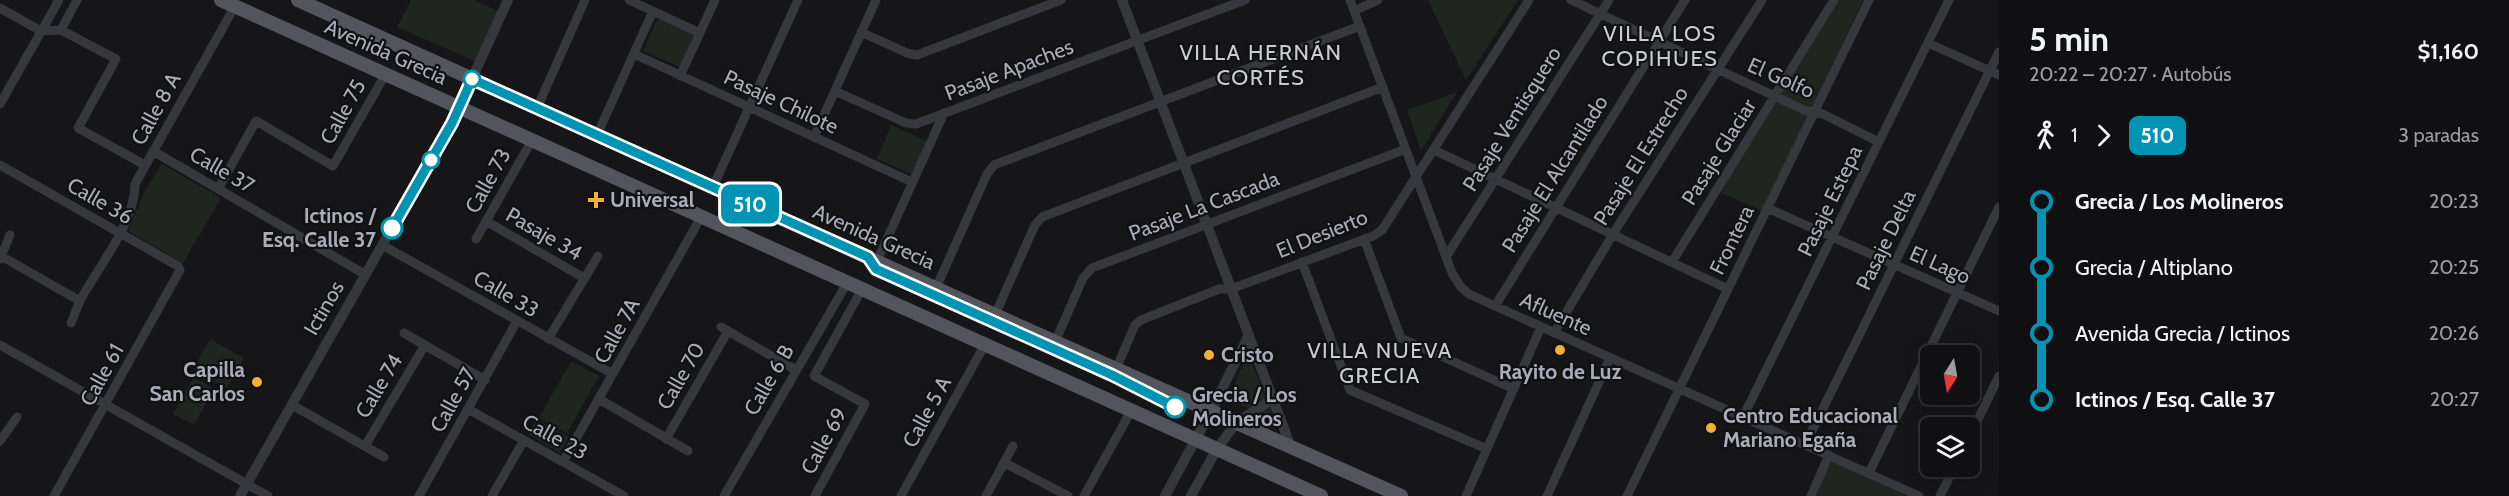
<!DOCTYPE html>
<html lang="es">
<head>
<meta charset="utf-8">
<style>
	body { margin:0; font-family:Cabin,sans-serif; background:#19191b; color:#f1f3f6; height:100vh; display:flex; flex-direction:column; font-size:22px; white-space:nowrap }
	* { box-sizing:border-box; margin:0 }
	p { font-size:20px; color:#9c9d9f }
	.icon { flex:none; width:33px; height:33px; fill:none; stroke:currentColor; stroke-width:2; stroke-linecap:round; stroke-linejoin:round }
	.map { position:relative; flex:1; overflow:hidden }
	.panel { display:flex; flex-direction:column; background:#101012; width:510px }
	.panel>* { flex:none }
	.badge { padding:0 12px; border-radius:9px; font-size:21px; line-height:39px }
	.needle { width:39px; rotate:191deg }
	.buttons { position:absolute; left:1920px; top:345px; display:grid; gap:12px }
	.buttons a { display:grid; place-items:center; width:60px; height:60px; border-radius:9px; background:#101012; box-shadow:0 3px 15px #0003,0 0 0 2px #303032; font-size:30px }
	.map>.badge { position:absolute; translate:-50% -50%; box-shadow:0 0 0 3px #fff }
	.legs { display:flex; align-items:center; gap:9px; height:66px; padding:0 30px; font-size:20px }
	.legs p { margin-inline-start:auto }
	.summary { display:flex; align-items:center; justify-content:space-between; height:102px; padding:0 30px }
	h1 { font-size:33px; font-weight:700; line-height:45px }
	ul { padding:0 30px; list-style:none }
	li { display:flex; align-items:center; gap:21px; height:66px; font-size:22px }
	li i { display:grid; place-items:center; width:9px; height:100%; margin:0 8px; background:currentColor }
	li i::after { content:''; width:15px; height:15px; margin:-8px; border:4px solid; border-radius:50%; background:#101012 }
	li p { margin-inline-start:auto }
	li:first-child i { background:linear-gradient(#0000 50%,currentColor 0) }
	li:last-child i { background:linear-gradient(currentColor 50%,#0000 0) }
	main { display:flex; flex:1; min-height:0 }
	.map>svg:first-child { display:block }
	.green { fill:#1e261f }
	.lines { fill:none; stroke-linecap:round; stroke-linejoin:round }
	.minor { stroke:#37383d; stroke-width:9 }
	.tertiary { stroke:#37383d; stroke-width:10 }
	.primary { stroke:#53555c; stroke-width:14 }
	.line-1-casing { stroke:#fff; stroke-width:14 }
	.line-1 { stroke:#0093b3; stroke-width:9 }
	.stop-1-dot { fill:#fff; stroke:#0093b3; stroke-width:3 }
	.poi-dot { fill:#f2b134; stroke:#111113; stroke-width:2 }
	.labels { text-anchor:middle; stroke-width:4.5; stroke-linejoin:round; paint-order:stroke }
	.street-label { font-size:21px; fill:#a8adb8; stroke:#111113 }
	.poi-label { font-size:21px; font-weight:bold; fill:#a8adb8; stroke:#111113; text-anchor:start }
	.stop-label { font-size:21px; font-weight:bold; fill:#a8adb8; stroke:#111113; text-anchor:end }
	.neighbourhood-label { font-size:22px; letter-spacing:1.5px; fill:#c9ccd4; stroke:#111113 }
</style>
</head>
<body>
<main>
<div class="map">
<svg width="1999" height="496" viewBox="0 0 1999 496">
	<rect width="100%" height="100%" fill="#161618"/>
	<path class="green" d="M411,0h63l24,11 -23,50 -78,-34z
		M1428,0h90l-52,80z
		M1839,0h24l-101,211 -42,-19z
		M658,18l36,16 -14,33 -37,-16z
		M1457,92l-36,59 -14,-41z
		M891,125l36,16 -14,34 -36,-16z
		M162,164l59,34 -38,65 -55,-32 16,-39z
		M210,339l34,19 -17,30 -34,-19z
		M1248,353l27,68 -47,-22z
		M571,361l28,15 -32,57 -28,-15z
		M194,377l20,12 -20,36 -21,-11z
		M537,419l32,18 -9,16 -32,-19z
		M1831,461l76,35h-91z"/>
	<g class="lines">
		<path class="minor" d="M629,0l71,33
			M1350,0l102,273 9,14 8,7 26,12 424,190
			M1571,0l235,111 17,3 56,28
			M0,8l41,23 20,-1 55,29 -38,69 67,37
			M1354,11l24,-11
			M61,30l16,-30
			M861,32l46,21 10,2 144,-55
			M1928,43l71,32
			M634,54l278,128
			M680,76l35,-76
			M835,91l71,32 10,1 329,-124
			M0,104l59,-104
			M537,108l48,-108
			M597,135l56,-124
			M814,137l62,-137
			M1434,150l294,139
			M153,151l213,124
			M0,165l178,101 2,4 -126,226
			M713,187l85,-187
			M218,189l38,-68 77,45 52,-91
			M1767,208l232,103
			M486,221l98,57
			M476,239l56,-99
			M1364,239l37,99 113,51
			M382,245l231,129
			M1,256l79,45
			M1446,257l163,-257
			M0,259l10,-24
			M877,261l67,-148
			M1302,262l48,128 137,59
			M1672,262l162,-262
			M936,288l51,-114 7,-9 366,-139
			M1495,306l190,-306
			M995,315l40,-90 7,-8 341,-130
			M71,323c4,-8 6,-18 11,-26 18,-32 53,-75 53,-113l100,-178
			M721,327l75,43
			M404,333l81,47
			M1554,333l59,-99 149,-234
			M548,339l50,-83
			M1055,342l28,-64 9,-10 314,-119
			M0,345l268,151
			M1116,369l19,-44 6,-5 78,-31h12l142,-53 9,-6 147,-230
			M599,399l89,52
			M292,405l92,52
			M468,409l156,87
			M1743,417l206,-417
			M1970,436l29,-60
			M666,439l62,-108
			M0,441l17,-24
			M1805,445l194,-393
			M365,446l60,-101
			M563,462l138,-245
			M1005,463l63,33
			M1869,473l130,-266
			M419,496l98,-175
			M492,496l32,-56
			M724,496l123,-213
			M815,496l50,-92 -51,-28 48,-87
			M901,496l83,-150
			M986,496l27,-50
			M1084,496l47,-85
			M1466,496l75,-169
			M1547,496l63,-138
			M1627,496l242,-496
			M1811,496l18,-41
			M1940,496l15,-30"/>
		<path class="tertiary" d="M1122,0l169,447
			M240,496l212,-374 56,-122
			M1165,496l46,-85 38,-76
			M1191,496l26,-47 20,-27 36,-23"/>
		<path class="primary" d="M221,0l1100,496
			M298,0l697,315 406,181"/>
	</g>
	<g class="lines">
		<defs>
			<path id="line-1" d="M392,228l60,-105 20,-44 396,178 8,12 236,106 63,32"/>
		</defs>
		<use href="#line-1" class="line-1-casing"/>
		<use href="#line-1" class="line-1"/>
	</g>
	<g class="stop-1-dot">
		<circle cx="472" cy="79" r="8"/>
		<circle cx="431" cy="160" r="8"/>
		<circle cx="392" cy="228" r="10"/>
		<circle cx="1175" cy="407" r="10"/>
	</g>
	<g class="poi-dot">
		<path d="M593 191h6v6h6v6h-6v6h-6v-6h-6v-6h6z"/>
		<circle cx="1560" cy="350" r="6"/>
		<circle cx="1209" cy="355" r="6"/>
		<circle cx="257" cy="382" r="6"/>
		<circle cx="1711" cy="428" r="6"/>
	</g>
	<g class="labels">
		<g class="street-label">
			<text transform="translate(386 52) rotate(24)" y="7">Avenida Grecia</text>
			<text transform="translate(1009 70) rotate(-21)" y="7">Pasaje Apaches</text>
			<text transform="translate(1781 78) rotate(24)" y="7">El Golfo</text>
			<text transform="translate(781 102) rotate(25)" y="7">Pasaje Chilote</text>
			<text transform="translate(156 109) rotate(-61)" y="7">Calle 8 A</text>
			<text transform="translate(343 112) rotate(-61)" y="7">Calle 75</text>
			<text transform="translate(1512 119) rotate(-58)" y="7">Pasaje Ventisquero</text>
			<text transform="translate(1719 152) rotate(-58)" y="7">Pasaje Glaciar</text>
			<text transform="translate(1641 156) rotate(-58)" y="7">Pasaje El Estrecho</text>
			<text transform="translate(222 170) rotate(30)" y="7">Calle 37</text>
			<text transform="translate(1555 174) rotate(-58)" y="7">Pasaje El Alcantilado</text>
			<text transform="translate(488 181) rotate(-61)" y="7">Calle 73</text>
			<text transform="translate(100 201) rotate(30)" y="7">Calle 36</text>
			<text transform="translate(1830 201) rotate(-64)" y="7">Pasaje Estepa</text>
			<text transform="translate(1204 206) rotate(-21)" y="7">Pasaje La Cascada</text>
			<text transform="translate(544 234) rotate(30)" y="7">Pasaje 34</text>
			<text transform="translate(1322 234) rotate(-22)" y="7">El Desierto</text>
			<text transform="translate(874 237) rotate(24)" y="7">Avenida Grecia</text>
			<text transform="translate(1732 240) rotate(-64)" y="7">Frontera</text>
			<text transform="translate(1886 240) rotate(-64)" y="7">Pasaje Delta</text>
			<text transform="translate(1940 265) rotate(24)" y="7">El Lago</text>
			<text transform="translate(506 294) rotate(30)" y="7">Calle 33</text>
			<text transform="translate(324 308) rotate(-60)" y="7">Ictinos</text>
			<text transform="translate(1556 314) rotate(24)" y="7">Afluente</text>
			<text transform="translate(617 331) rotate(-61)" y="7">Calle 7A</text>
			<text transform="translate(102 375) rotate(-61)" y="7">Calle 61</text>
			<text transform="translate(681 376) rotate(-60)" y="7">Calle 70</text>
			<text transform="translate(769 380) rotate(-60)" y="7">Calle 6 B</text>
			<text transform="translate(379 386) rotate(-59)" y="7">Calle 74</text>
			<text transform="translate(453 400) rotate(-61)" y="7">Calle 57</text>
			<text transform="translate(927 412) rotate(-61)" y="7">Calle 5 A</text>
			<text transform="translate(555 437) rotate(29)" y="7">Calle 23</text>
			<text transform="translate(824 441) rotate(-61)" y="7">Calle 69</text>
		</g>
		<g class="poi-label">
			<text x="610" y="207">Universal</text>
			<text x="1221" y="362">Cristo</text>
			<text x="245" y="377" text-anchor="end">Capilla<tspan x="245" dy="24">San Carlos</tspan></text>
			<text x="1560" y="379" text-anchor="middle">Rayito de Luz</text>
			<text x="1723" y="423">Centro Educacional<tspan x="1723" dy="24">Mariano Egaña</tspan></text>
		</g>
		<g class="stop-label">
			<text x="376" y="223">Ictinos /<tspan x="376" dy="24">Esq. Calle 37</tspan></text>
			<text x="1192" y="402" text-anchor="start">Grecia / Los<tspan x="1192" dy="24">Molineros</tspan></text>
		</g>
		<g class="neighbourhood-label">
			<text x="1660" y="41">VILLA LOS<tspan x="1660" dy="25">COPIHUES</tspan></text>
			<text x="1261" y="60">VILLA HERNÁN<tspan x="1261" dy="25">CORTÉS</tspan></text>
			<text x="1380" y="358">VILLA NUEVA<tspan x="1380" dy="25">GRECIA</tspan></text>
		</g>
	</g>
</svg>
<div class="buttons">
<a><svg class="needle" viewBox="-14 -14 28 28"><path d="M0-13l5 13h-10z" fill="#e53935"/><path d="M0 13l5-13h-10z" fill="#9c9d9f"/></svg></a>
<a><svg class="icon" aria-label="layers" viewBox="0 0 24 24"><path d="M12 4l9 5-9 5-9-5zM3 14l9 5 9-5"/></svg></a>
</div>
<b class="badge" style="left:750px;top:204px;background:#0093b3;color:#fff">510</b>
</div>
<section class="panel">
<div class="summary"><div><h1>5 min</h1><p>20:22 – 20:27 · Autobús</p></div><b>$1,160</b></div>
<div class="legs"><svg class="icon" aria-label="walk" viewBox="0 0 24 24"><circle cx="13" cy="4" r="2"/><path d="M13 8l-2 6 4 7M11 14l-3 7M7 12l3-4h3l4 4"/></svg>1<svg class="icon" aria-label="forward" viewBox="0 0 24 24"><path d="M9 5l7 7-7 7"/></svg><b class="badge" style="background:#0093b3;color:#fff">510</b><p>3 paradas</p></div>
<ul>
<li><i style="color:#0093b3"></i><b>Grecia / Los Molineros</b><p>20:23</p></li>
<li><i style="color:#0093b3"></i><span>Grecia / Altiplano</span><p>20:25</p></li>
<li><i style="color:#0093b3"></i><span>Avenida Grecia / Ictinos</span><p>20:26</p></li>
<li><i style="color:#0093b3"></i><b>Ictinos / Esq. Calle 37</b><p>20:27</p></li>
</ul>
</section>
</main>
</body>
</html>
